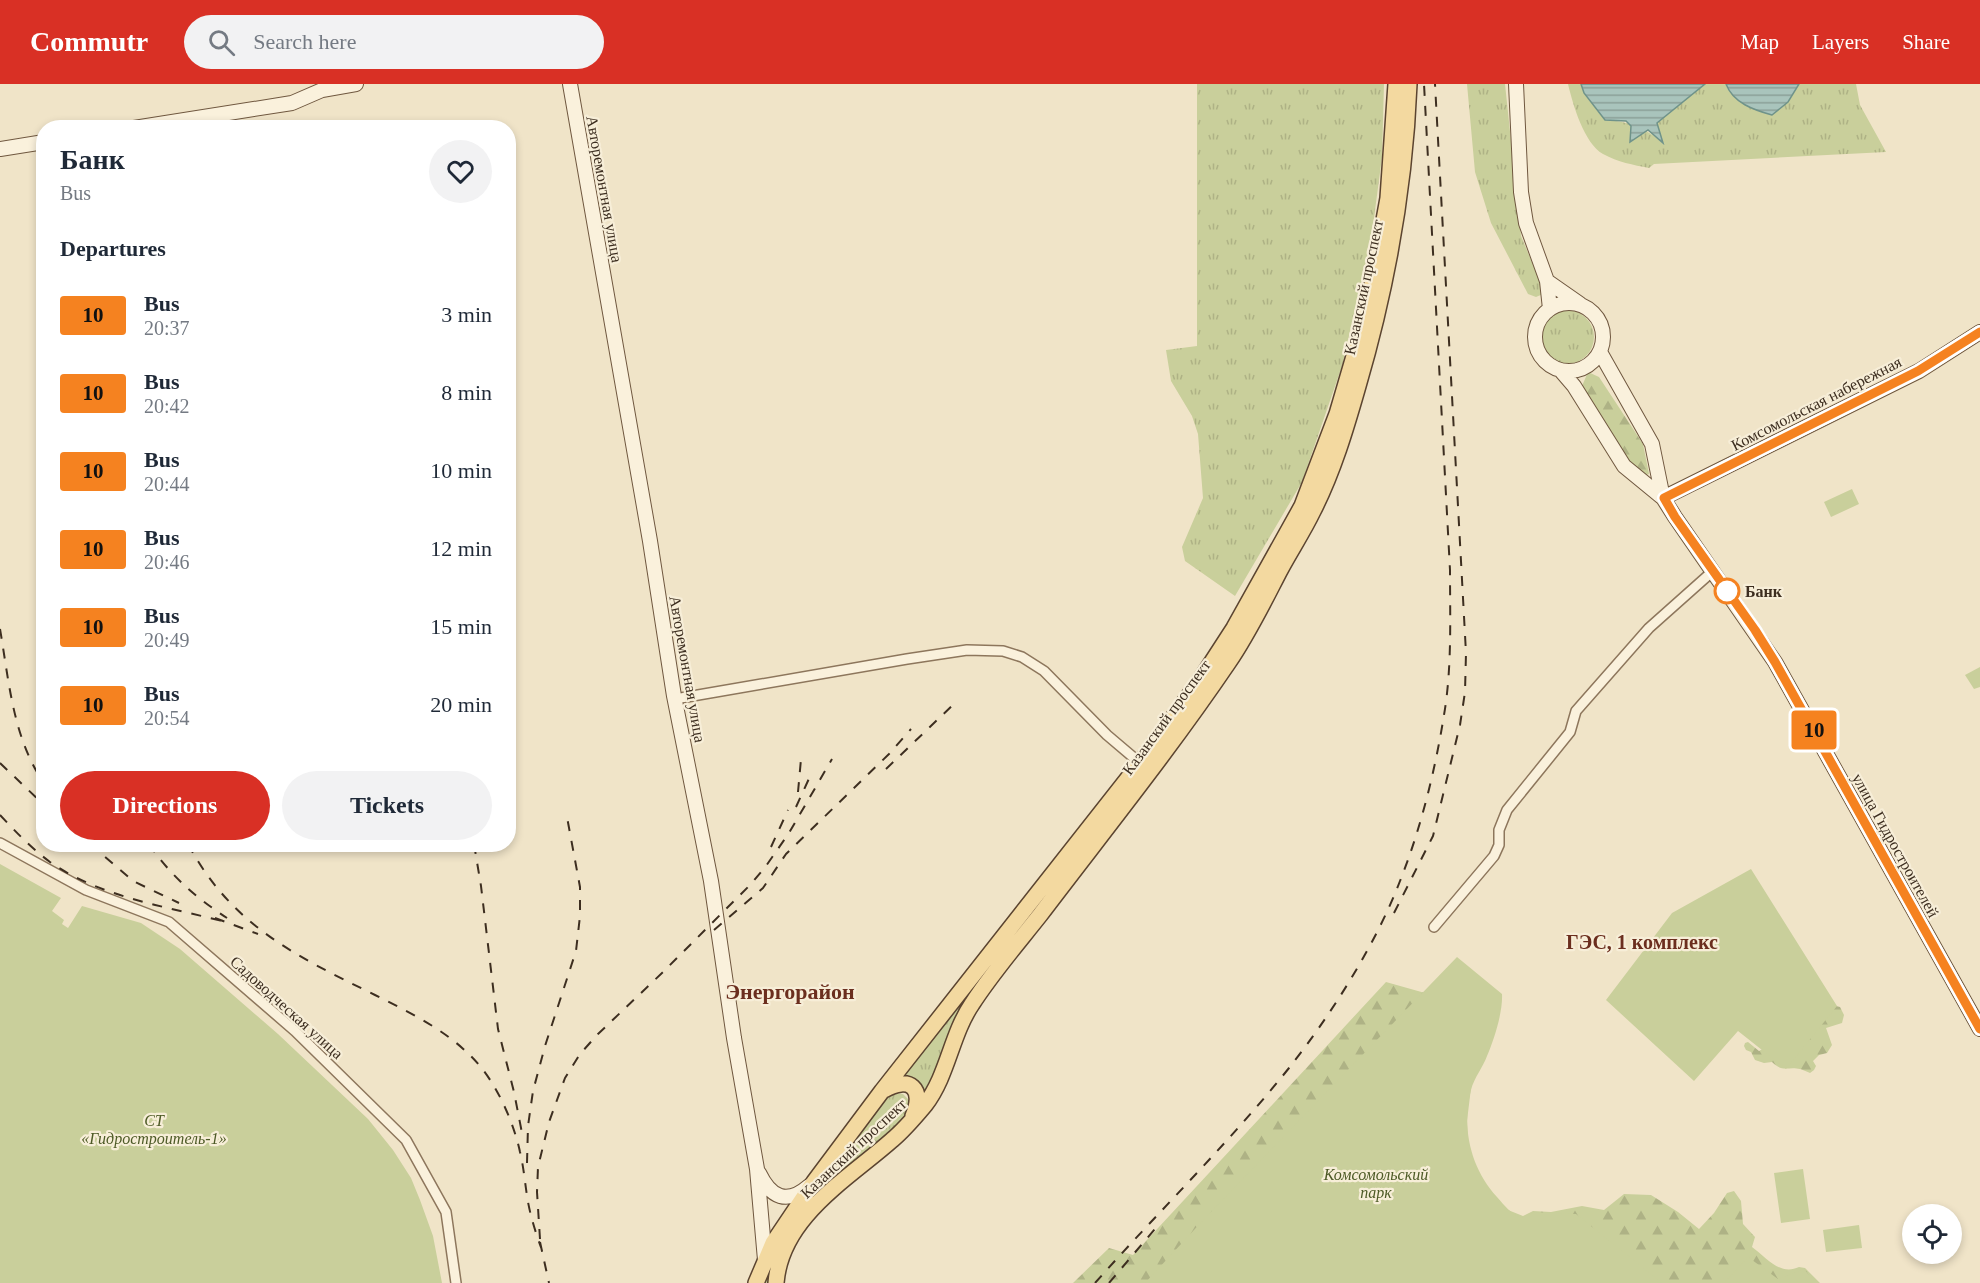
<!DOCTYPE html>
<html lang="en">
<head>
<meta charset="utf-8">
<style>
	body { margin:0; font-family:"Times New Roman",serif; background:#f2f2f3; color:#1f2937; height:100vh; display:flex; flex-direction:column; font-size:22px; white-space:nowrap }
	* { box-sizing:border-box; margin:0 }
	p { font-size:20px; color:#747a83 }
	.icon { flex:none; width:33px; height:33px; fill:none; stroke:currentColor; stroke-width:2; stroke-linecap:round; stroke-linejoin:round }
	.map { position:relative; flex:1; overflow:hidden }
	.drawer { position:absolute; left:36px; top:36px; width:480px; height:732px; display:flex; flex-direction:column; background:#fff; border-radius:24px; box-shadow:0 3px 9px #0003 }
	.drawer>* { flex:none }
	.badge { padding:0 12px; border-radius:4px; font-size:21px; line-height:39px }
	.tools { position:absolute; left:1902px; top:1120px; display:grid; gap:12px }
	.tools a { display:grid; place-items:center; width:60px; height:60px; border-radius:50%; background:#fff; box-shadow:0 3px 9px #0003; font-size:30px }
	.map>.badge { position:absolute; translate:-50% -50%; box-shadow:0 0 0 3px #fff }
	h2 { padding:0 24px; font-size:22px; line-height:54px }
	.round { display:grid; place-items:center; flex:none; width:63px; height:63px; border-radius:32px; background:#f2f2f3 }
	.headline { display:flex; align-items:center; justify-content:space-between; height:102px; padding:0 24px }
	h1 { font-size:28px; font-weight:700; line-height:45px }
	.primary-button { display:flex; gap:12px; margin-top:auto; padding:12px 24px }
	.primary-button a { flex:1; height:69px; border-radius:36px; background:#d93025; color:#fff; font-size:24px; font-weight:700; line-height:69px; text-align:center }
	.primary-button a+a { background:#f2f2f3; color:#1f2937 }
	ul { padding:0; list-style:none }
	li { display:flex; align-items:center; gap:18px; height:78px; padding:0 24px }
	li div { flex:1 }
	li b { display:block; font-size:22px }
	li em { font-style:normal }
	li .badge { min-width:66px; font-weight:700; text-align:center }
	header { display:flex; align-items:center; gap:36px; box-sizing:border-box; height:84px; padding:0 30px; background:#d93025; color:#fff }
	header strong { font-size:28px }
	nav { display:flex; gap:33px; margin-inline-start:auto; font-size:21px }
	.search { width:420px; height:54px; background:#f2f2f3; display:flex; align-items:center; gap:15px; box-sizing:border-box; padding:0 21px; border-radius:33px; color:#747a83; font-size:22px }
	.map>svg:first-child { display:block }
	.grass { fill:url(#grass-tufts) }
	.forest { fill:url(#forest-firs) }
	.green { fill:#c9cf9b }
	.water { fill:url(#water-rules); stroke:#6f938a; stroke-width:1.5 }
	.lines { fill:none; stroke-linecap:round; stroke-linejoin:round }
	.street-casing { stroke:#8d765c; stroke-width:12 }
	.secondary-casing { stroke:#6f573f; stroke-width:16 }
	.primary-casing { stroke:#5b4430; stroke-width:18 }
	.street { stroke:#faf1dc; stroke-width:9 }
	.secondary { stroke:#faf1dc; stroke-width:14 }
	.primary { stroke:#f3d9a0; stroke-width:15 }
	.rail { stroke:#3d2e20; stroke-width:2; stroke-dasharray:10 10; stroke-linecap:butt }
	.line-casing { stroke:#fff; stroke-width:14 }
	.line { stroke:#f58220; stroke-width:9 }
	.stop-dot { fill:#fff; stroke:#f58220; stroke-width:3 }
	.labels { text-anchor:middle; stroke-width:4.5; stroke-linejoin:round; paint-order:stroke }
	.street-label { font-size:16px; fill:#3d2e20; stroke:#f7eed8 }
	.stop-label { font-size:16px; font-weight:bold; fill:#3d2e20; stroke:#f7eed8; text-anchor:start }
	.park-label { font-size:16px; font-style:italic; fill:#4d5a26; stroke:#f7eed8 }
	.quarter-label { font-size:20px; font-weight:bold; fill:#6b2e1e; stroke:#f7eed8 }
	.district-label { font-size:22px; font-weight:bold; fill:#6b2e1e; stroke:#f7eed8 }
</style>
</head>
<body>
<header>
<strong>Commutr</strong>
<div class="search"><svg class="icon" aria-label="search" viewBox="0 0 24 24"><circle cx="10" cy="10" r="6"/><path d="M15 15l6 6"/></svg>Search here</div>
<nav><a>Map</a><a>Layers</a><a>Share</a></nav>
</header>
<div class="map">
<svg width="1980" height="1199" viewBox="0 0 1980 1199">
	<defs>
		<pattern id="grass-tufts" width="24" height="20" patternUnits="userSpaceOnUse" patternTransform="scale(1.5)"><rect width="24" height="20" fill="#c9cf9b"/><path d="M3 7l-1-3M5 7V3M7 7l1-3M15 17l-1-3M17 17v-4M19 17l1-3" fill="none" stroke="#aeb285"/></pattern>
		<pattern id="forest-firs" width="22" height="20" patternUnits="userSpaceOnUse" patternTransform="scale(1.5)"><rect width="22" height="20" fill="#c9cf9b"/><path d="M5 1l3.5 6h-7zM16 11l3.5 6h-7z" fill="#aeb285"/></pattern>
		<pattern id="water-rules" width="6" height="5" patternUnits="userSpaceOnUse" patternTransform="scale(1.5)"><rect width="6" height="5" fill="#a9c4bc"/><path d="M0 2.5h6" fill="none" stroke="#8ba098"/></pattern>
	</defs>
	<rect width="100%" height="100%" fill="#f0e4c8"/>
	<path class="grass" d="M1197,0h187l-2,73 -11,84 -29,125 -40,116 -67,114 -50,-35 -3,-14 21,-49 -5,-64 -6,-18 -21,-35 -5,-31 31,-4z
		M1467,0h38l16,152 21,50 1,8 -7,3 -8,-3 -37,-71 -16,-51z
		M1568,0h13l3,9 21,27c22,1 39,7 57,22l-5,-19 48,-39h21l2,6 60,12 11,-18h57l4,21 26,47 -232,12 -5,4c-16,-3 -31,-6 -46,-14 -19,-11 -30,-49 -35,-70z
		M1540 253a27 27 0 1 1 54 0a27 27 0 1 1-54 0Z
		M984,890l-59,119c-4,-11 -11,-17 -23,-17z
		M895,1009l8,1 7,7 -3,16 -70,61 -67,105h-10l21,-46 104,-138z"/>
	<path class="forest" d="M1588,288l11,5 44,67 6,30 -5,2 -24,-23 -38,-67z
		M1386,898l39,11 46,95 -4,33 1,22 3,18 13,24 24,25 15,6 10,-5 18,1 31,-6 22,4 20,-16 27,1 27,17 21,17 15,-16 13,-20 7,-2 7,10 2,23 12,13 -3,10c15,11 28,29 47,20l6,1 15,15h-747l36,-35 24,7z
		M1836,922l4,1 4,8 -2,8 -16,5 6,17 -5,8 -8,2 -6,6 3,5 -2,4 -4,3c-3,-1 -6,-3 -10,-4 -12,-3 -17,4 -28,-7l-8,1 -9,-3 -4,-8 -5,-2 -2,-4 1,-3 3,-1 11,9z"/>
	<path class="green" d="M1852,405l7,15 -28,13 -7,-15z
		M1980,583v20l-6,2 -9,-14z
		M0,780l61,34 -9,13 12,9 -2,4 6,4 14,-22 59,17 39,26 98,85 90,85 25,31 18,28 9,22 13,36 9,47h-442z
		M1751,785l86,137 -51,63 -48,-38 -44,50 -88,-81 66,-87z
		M1457,873l45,37c1,18 -8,46 -15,62 -4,11 -13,22 -16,34 -10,38 0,79 26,107 8,9 13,16 24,21l14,-6 41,2 86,69h-517l61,-66z
		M1803,1085l7,50 -29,4 -7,-50z
		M1859,1141l3,23 -36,4 -3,-22z
		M1748,1173l30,22 26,-10 12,14h-92z"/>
	<path class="water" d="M1581,0h124l-48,39 6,20 -15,-13 -18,12 1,-16 -5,-5 -21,-1 -21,-27z
		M1726,0h73l-11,18 -16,13c-18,-5 -39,-12 -46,-31z"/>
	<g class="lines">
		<defs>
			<path id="street" d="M675,615l232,-40 60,-9 36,1 19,6 22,14 63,64 33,28
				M0,759l86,47 83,32 126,109 111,109 40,72 10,71
				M1434,843l60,-71 5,-11v-15l8,-20 63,-78 6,-21 73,-83 64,-57"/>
			<path id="secondary" d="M570,0l80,457 24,155 37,185 23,157 23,131 8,91
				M1516,0l5,108 5,31 21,58 3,28
				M134,44l158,-25 30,-13 34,-6
				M0,65l44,-7
				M1547,197l33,23
				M1535 253a34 34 0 1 1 68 0a34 34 0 1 1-68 0Z
				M1600,268l52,92 11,54 12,19 100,145 205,367
				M1562,288l12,14 50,80 39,32
				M1663,414l256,-127 61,-39
				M759,1089c12,25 28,32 50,13"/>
			<path id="primary" d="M884,1006c26,-15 41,-1 29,26
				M756,1199l17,-40 41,-61 68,-91 258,-328 59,-81 35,-54 68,-122 35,-92 17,-58 19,-76 15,-82 8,-114
				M776,1199c5,-66 72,-104 116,-143 12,-10 23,-23 33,-35 23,-30 26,-70 47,-101 20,-31 45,-60 68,-89 63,-83 129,-165 188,-252 20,-29 35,-60 51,-91 11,-21 24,-40 34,-61 20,-39 33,-83 45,-125 29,-99 47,-199 51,-302"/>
		</defs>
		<use href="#street" class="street-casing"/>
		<use href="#secondary" class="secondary-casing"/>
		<use href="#primary" class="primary-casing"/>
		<use href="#street" class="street"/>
		<use href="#secondary" class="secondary"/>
		<use href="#primary" class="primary"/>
		<path class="rail" d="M0,545c9,52 13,110 44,154
			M0,679l44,42
			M886,685l71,-68
			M798,708l3,-33
			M796,723l16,-35
			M0,731c16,17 31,33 50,47 50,35 114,44 172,59
			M90,760l43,37 46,22
			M149,760c21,31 46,53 78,74
			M188,760c44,82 108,112 187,151 38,19 77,38 105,71 19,23 34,58 40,86 4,16 5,33 8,50 3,16 8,32 14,48
			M474,760l7,42 17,143 16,63 8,41
			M771,763l17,-37
			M1394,829l39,-77 27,-111 5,-33 1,-39 -31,-569
			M215,834l43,16
			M714,846l49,-42 23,-34 103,-100 22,-25
			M527,1079l1,-37 5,-35 12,-45 31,-95 4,-35v-29l-13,-70
			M540,1155l-3,-47 1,-25 11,-45 16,-44 15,-24 18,-20 65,-62 88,-88 15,-18 23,-33 43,-74
			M540,1158l9,41
			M1095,1199c64,-72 134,-140 194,-215 42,-53 87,-124 111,-187 21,-53 35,-110 44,-166 8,-47 6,-96 6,-145l-26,-486
			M1109,1199l51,-60"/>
	</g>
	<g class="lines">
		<defs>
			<path id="line" d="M1980,248l-62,39 -254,127 11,19 80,113 20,32 205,367"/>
		</defs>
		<use href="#line" class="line-casing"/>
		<use href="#line" class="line"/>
	</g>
	<circle class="stop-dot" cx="1727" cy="507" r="12"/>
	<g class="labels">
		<g class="street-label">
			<text transform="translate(605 105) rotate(80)" y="6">Авторемонтная улица</text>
			<text transform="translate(1363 203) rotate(-78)" y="6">Казанский проспект</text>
			<text transform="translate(1816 319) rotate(-27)" y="6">Комсомольская набережная</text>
			<text transform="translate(688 585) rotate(80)" y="6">Авторемонтная улица</text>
			<text transform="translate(1166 633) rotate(-54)" y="6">Казанский проспект</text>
			<text transform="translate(1896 761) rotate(61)" y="6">улица Гидростроителей</text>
			<text transform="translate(287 923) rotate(42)" y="6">Садоводческая улица</text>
			<text transform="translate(853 1064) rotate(-43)" y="6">Казанский проспект</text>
		</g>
		<g class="stop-label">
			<text x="1745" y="513">Банк</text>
		</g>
		<g class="park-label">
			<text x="154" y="1042">СТ<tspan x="154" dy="18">«Гидростроитель-1»</tspan></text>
			<text x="1376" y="1096">Комсомольский<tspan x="1376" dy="18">парк</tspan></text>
		</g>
		<g class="quarter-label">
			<text x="1642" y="865">ГЭС, 1 комплекс</text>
		</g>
		<g class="district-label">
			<text x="790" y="915">Энергорайон</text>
		</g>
	</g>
</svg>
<div class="tools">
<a><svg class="icon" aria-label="locate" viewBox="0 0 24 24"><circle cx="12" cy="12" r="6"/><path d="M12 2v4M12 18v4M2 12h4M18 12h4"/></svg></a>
</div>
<b class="badge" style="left:1814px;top:646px;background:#f58220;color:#111">10</b>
<section class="drawer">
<div class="headline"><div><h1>Банк</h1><p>Bus</p></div><a class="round"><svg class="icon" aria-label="heart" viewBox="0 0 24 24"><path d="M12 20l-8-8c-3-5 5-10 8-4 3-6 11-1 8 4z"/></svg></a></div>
<h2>Departures</h2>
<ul>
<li><span class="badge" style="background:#f58220;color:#111">10</span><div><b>Bus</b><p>20:37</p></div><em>3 min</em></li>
<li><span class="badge" style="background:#f58220;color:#111">10</span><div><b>Bus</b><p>20:42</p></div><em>8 min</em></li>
<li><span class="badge" style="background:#f58220;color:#111">10</span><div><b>Bus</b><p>20:44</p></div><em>10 min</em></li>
<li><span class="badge" style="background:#f58220;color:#111">10</span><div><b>Bus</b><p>20:46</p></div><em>12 min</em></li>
<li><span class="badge" style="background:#f58220;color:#111">10</span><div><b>Bus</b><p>20:49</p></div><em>15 min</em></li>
<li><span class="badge" style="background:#f58220;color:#111">10</span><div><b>Bus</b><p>20:54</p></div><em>20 min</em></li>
</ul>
<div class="primary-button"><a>Directions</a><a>Tickets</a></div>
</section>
</div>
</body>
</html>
